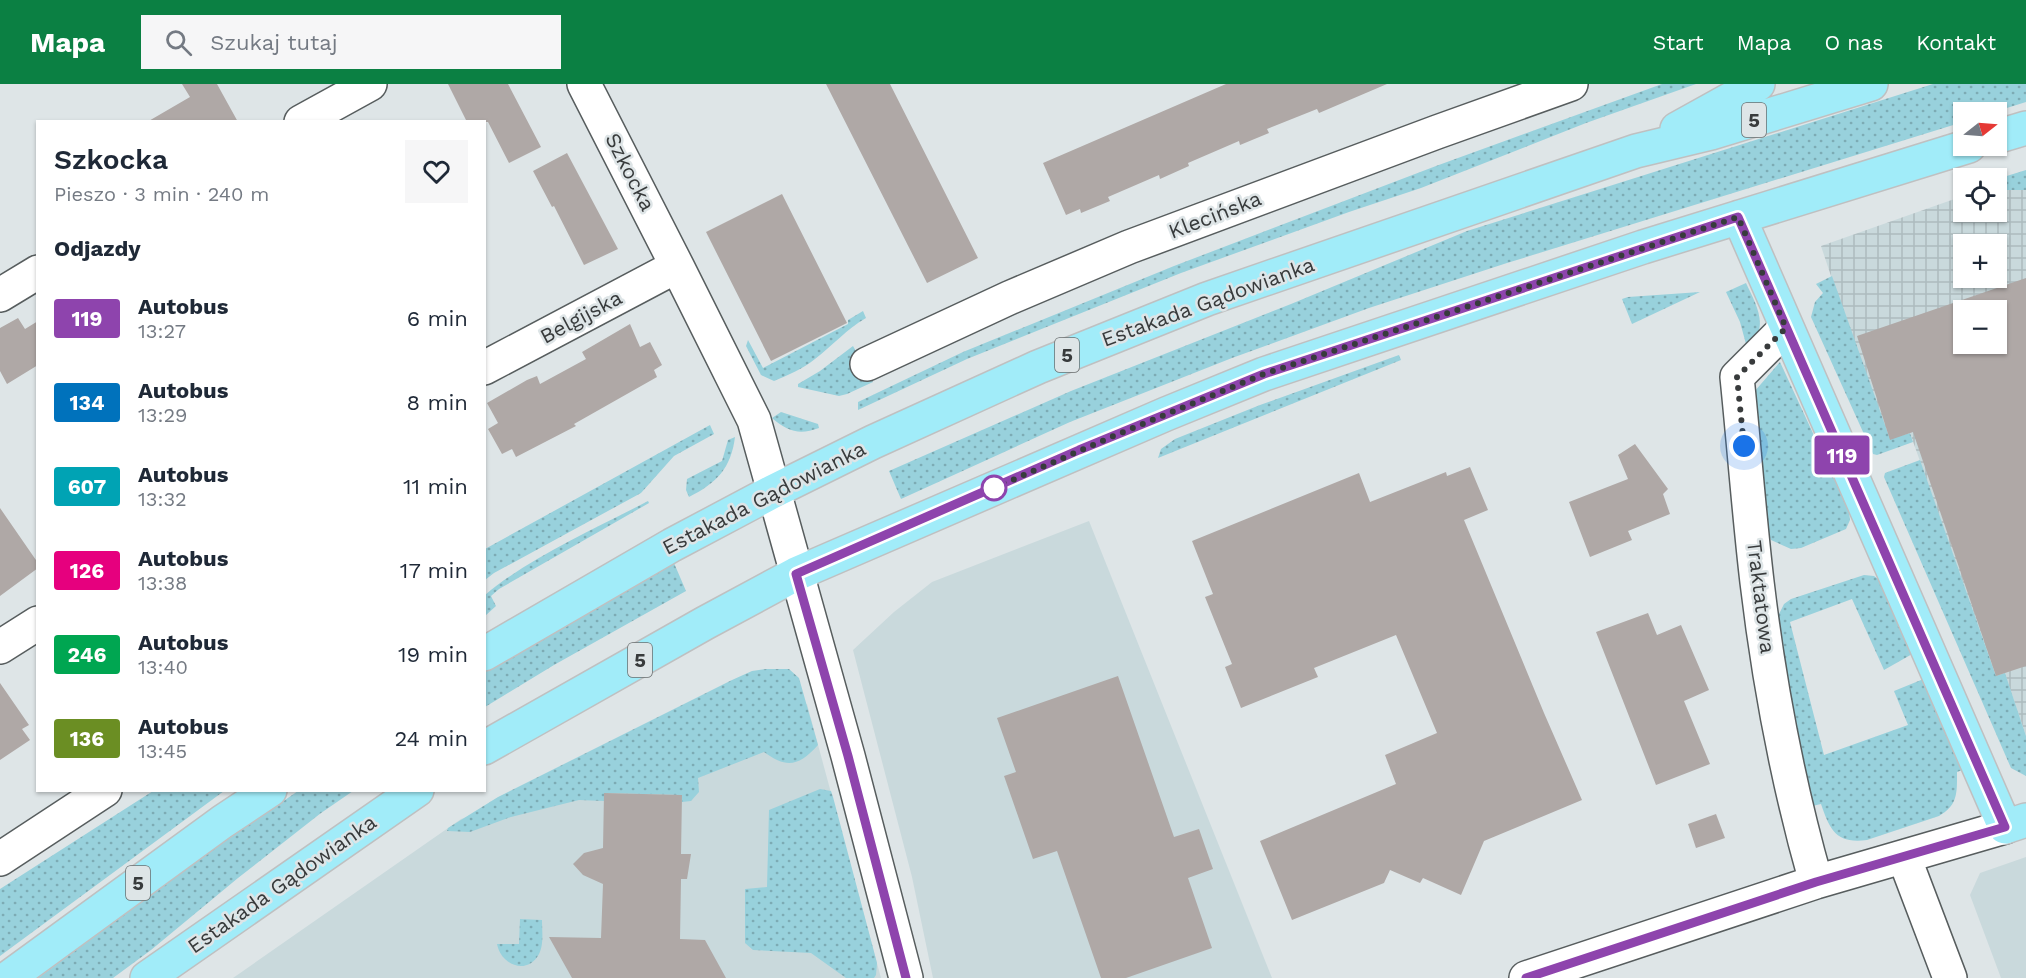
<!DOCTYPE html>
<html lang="pl">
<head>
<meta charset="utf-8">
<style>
	body { margin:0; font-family:"Work Sans",sans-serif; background:#f6f6f7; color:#1f2937; height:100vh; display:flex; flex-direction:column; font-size:22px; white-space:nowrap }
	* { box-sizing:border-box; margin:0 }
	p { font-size:20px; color:#747a83 }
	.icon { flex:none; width:33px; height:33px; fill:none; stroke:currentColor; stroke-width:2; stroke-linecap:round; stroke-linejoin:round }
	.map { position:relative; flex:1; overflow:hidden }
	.details { position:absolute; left:36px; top:36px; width:450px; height:672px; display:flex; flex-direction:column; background:#fff; border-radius:0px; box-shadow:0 2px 4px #0004 }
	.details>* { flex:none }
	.badge { padding:0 12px; border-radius:4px; font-size:21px; line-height:39px }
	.needle { width:39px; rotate:73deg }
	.controls { position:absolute; left:1953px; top:18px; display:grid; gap:12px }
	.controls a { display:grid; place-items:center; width:54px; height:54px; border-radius:0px; background:#fff; box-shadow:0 2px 4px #0004; font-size:30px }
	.you { position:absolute; width:30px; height:30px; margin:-15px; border:4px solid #fff; border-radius:50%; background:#1a73e8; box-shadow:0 0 0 9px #1a73e833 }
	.map>.badge { position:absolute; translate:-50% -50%; box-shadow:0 0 0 3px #fff }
	h2 { padding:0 18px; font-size:22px; line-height:54px }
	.round { display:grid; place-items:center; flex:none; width:63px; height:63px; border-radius:0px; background:#f6f6f7 }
	.head { display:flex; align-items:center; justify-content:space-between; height:102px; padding:0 18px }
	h1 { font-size:28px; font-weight:600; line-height:45px }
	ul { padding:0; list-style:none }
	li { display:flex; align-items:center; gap:18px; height:84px; padding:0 18px }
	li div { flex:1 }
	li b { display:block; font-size:22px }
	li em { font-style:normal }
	li .badge { min-width:66px; font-weight:700; text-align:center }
	header { display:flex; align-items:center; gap:36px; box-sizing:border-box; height:84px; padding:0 30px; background:#0b8043; color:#fff }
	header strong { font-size:28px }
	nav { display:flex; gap:33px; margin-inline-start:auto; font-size:21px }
	.search { width:420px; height:54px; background:#f6f6f7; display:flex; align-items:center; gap:15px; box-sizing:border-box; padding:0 21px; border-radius:0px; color:#747a83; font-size:22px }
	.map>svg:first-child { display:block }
	.built { fill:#c9d9dc }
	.industrial { fill:url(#industrial-grid); fill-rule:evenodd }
	.grass { fill:url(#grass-dots) }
	.building { fill:#afa8a6; fill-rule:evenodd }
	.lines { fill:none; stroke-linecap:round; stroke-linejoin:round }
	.minor-casing { stroke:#575d5e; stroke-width:36 }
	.major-casing { stroke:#bfc0c1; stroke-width:36 }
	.minor { stroke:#fff; stroke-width:33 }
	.major { stroke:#a1ecf9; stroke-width:33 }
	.line-casing { stroke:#fff; stroke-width:14 }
	.line { stroke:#8e44ad; stroke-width:9 }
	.walk { stroke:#383b3c; stroke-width:6; stroke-dasharray:0 10.8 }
	.stop-dot { fill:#fff; stroke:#8e44ad; stroke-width:3 }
	.labels { text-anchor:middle; stroke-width:5; stroke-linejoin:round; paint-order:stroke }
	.shield { fill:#dee5e7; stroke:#6a6e6f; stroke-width:1.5 }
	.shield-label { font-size:20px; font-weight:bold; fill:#383b3c }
	.street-label { font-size:21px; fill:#383b3c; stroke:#dee5e7 }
</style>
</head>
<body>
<header>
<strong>Mapa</strong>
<div class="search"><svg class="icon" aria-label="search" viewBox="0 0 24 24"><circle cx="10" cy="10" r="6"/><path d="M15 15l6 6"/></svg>Szukaj tutaj</div>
<nav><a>Start</a><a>Mapa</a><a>O nas</a><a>Kontakt</a></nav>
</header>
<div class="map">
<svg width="2026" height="894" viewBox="0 0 2026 894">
	<defs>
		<pattern id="industrial-grid" width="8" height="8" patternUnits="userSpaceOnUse" patternTransform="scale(1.5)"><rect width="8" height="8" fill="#c9d9dc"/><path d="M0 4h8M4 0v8" fill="none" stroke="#adbbbe"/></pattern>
		<pattern id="grass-dots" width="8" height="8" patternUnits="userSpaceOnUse" patternTransform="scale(1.5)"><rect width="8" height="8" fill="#98d1dc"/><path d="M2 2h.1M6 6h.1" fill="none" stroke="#7dabb4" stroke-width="1.8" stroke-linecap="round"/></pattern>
	</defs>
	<rect width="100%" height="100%" fill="#dee5e7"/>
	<path class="built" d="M1089,437l183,457h-339l-21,-101 -59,-227 41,-38 38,-30z
		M807,620l74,274h-648l228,-159z
		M2026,773v121h-25l-31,-83 10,-22z"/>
	<path class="industrial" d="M1997,106h29v546l-21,-62 -9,2 -86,-243 -20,7 -31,-80 -38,-114 142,-50 1,16h32zM1964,160h32v34h-32zM1964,226h32v34h-32z"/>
	<path class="grass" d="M1662,0h34l-110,39 -165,65 -72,24 -168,61 -214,86 -109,51v-8l105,-50 211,-86 262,-100z
		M1933,0h93v18l-32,10h-30l-1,10 -456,141 -138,45 -137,50 -162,64 -169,77 -12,-28 182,-80 220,-87 176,-73z
		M2026,86v20h-29v-11z
		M1832,192l58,163 20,-6 3,9 -36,13 -4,-1 -62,-137 4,-15 8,-9 -7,-9z
		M1746,199c9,19 24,44 4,61h-4l-6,-22 -14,-30z
		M1700,208l-68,32 -10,-25 6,-2z
		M863,227l3,7c-19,11 -33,27 -51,41 -12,10 -27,16 -41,22l-13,-6 -15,-29 2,-6 15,28 85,-44v-4z
		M853,262l20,36 -26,12 -8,2 -41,-9v-3l22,-13z
		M1399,271l2,5 -243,98 3,-9 14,-10 85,-34z
		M1780,278l69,149 1,9 -4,9 -45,19 -10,1 -20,-9 -5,-12 -12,-136z
		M781,328l37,12 1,4c-19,7 -31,4 -47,-10z
		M710,341l4,9 -40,22 -33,37 -147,80 -9,7v-31z
		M735,353c-4,31 -18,46 -46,60l-3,-7 1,-11 35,-18 6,-21z
		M1920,376l76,216 9,-3 21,63v40l-15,-8 -127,-291 1,-4z
		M648,417l1,2 -150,86 -8,7 5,10 -11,10v-21c45,-38 110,-66 163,-94z
		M674,479l12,28 -132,74 -69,42v-36z
		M1864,491l10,1 8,6 32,71 -30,17 -32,-71 -62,23 34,133 84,-30 -14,-34 32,-13 39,91 -8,3c0,21 1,33 -18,44l-72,24c-31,4 -37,-10 -46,-36l-9,2 -20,-79 -16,-107 8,-16 7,-5z
		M766,585h23l10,9 19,67c-19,21 -31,24 -54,7l-66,26 1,14 -8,9 -9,1v-7l-77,-2 -1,8 -25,-1 -68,17 -41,15 -23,-1 1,-3 50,-31 234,-117 20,-9z
		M820,705l11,2 2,6 44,166 -1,12 -2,3h-28l-35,-25 -58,-3 -8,-7v-54l22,-2 2,-77z
		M153,707h71l-224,165v-67z
		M298,707h55l-32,22 -83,65 -87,72 -38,28h-75l174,-128z
		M520,835l22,1c0,10 2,25 -3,34 -12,22 -38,11 -42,-10h22z"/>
	<path class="building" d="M182,0h35l21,38h-91l43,-25z
		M448,0h60l33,63 -32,16 -21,-41h-21z
		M826,0h64l88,174 -51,25z
		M1226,0h161l-68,29 -2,-4 -50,20 2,4 -29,12 -1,-4 -51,22 1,3 -29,13 -1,-4 -51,22 2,4 -29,12 -1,-4 -14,6 -23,-52z
		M567,69l51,96 -34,16 -30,-59 -2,1 -19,-36z
		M782,110l65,129 -76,38 -65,-129z
		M2026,194v388l-30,10 -83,-244 -23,8 -33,-104zM1964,226h32v34h-32z
		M18,234l7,11 13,-8v44l-31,19 -7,-13v-43z
		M630,240l10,23 10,-5 12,23 -8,5 3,7 -83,47 2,2 -60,31 -4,-8 -10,5 -14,-25 10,-6 -11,-20 40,-23 10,-4 3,8 46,-25 -4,-7z
		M1635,360l33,45 -5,5 7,20 -42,17 4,9 -42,17 -21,-55 59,-23 -10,-24z
		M1470,383l18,43 -24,10 80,193 38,87 -98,41 -23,54 -38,-17 -3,5 -30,-13 -6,13 -92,37 -32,-79 136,-57 -11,-29 52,-22 -41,-98 -82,33 4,9 -77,31 -16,-41 7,-3 -27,-67 8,-3 -21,-53 167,-68 11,29 76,-30 1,4z
		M0,424l38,55v5l-38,28z
		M1648,529l9,22 24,-10 28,65 -25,11 26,63 -54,21 -60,-153z
		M1118,592l56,161 25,-8 14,40 -25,9 24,70 -86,30h-25l-44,-127 -24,8 -29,-83 12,-4 -19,-54z
		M0,599l29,42 -7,4 8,11 -30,20z
		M604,709l78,2 -1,59h10l-4,25h-6l-1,60 25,1 21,38h-154l-23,-41 52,1 2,-54 -20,-9 -10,-11 11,-11 19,-5z
		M1716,730l9,24 -29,10 -8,-24z"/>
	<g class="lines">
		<defs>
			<path id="minor" d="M584,0l93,182 77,154 94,336 58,222
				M301,38l69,-38
				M0,211l38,-23
				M1786,244l-49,49c7,68 12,137 20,205 12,101 31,202 59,300
				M867,280l142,-66 120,-51 308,-115 134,-48
				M484,284l193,-102
				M0,563l38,-24
				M1904,773l46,121
				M0,775l105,-69
				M1526,894l290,-96 189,-55"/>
			<path id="major" d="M1677,45l81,-45
				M1996,53l30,-9
				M1739,133l266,610 21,-7
				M484,570l188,-109 100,-53 101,-50 165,-75 169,-68 429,-148 75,-18 160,-49
				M484,664l221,-125 91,-49 370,-160 98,-40 379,-127 326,-101
				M8,894l214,-156 48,-32
				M147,894l270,-188"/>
		</defs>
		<use href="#minor" class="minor-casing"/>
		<use href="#major" class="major-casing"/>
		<use href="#minor" class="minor"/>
		<use href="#major" class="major"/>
	</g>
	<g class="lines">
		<defs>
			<path id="line" d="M906,894l-58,-222 -52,-182 283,-124 185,-76 474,-157 267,610 -189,55 -290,96"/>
		</defs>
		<use href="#line" class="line-casing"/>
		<use href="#line" class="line"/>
		<path class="walk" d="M994,404l122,-53 148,-61 474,-157 48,111 -49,49 7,69"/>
	</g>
	<circle class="stop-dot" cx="994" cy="404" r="12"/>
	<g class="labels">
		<g class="shield">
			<rect x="1742" y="19" width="24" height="34" rx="4.5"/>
			<rect x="1055" y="254" width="24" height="34" rx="4.5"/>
			<rect x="628" y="559" width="24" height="34" rx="4.5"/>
			<rect x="126" y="782" width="24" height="34" rx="4.5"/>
		</g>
		<g class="shield-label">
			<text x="1754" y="43">5</text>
			<text x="1067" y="278">5</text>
			<text x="640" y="583">5</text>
			<text x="138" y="806">5</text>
		</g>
		<g class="street-label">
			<text transform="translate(630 88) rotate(63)" y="7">Szkocka</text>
			<text transform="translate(1215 131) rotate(-21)" y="7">Klecińska</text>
			<text transform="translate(1208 218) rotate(-20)" y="7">Estakada Gądowianka</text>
			<text transform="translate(581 233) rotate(-28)" y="7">Belgijska</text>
			<text transform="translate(764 414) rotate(-27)" y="7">Estakada Gądowianka</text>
			<text transform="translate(1761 513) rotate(83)" y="7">Traktatowa</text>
			<text transform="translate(282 800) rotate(-35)" y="7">Estakada Gądowianka</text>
		</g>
	</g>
</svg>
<div class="controls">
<a><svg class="needle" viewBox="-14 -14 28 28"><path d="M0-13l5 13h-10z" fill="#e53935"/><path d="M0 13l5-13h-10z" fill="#747a83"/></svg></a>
<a><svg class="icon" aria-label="locate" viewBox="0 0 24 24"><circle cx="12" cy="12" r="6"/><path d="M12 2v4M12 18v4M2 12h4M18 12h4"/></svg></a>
<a>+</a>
<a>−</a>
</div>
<div class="you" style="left:1744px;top:362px"></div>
<b class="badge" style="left:1842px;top:371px;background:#8e44ad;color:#fff">119</b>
<section class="details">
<div class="head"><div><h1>Szkocka</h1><p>Pieszo · 3 min · 240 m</p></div><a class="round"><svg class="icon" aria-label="heart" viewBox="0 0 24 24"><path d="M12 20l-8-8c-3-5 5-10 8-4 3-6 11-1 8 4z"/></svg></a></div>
<h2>Odjazdy</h2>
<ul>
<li><span class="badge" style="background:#8e44ad;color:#fff">119</span><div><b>Autobus</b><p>13:27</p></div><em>6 min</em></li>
<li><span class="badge" style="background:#0072bc;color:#fff">134</span><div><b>Autobus</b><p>13:29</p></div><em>8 min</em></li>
<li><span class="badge" style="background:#00a3b4;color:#fff">607</span><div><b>Autobus</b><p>13:32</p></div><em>11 min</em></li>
<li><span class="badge" style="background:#e6007e;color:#fff">126</span><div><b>Autobus</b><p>13:38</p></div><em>17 min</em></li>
<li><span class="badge" style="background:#00a651;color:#fff">246</span><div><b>Autobus</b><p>13:40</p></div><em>19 min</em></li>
<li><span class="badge" style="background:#6b8e23;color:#fff">136</span><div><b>Autobus</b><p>13:45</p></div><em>24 min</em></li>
</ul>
</section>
</div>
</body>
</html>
